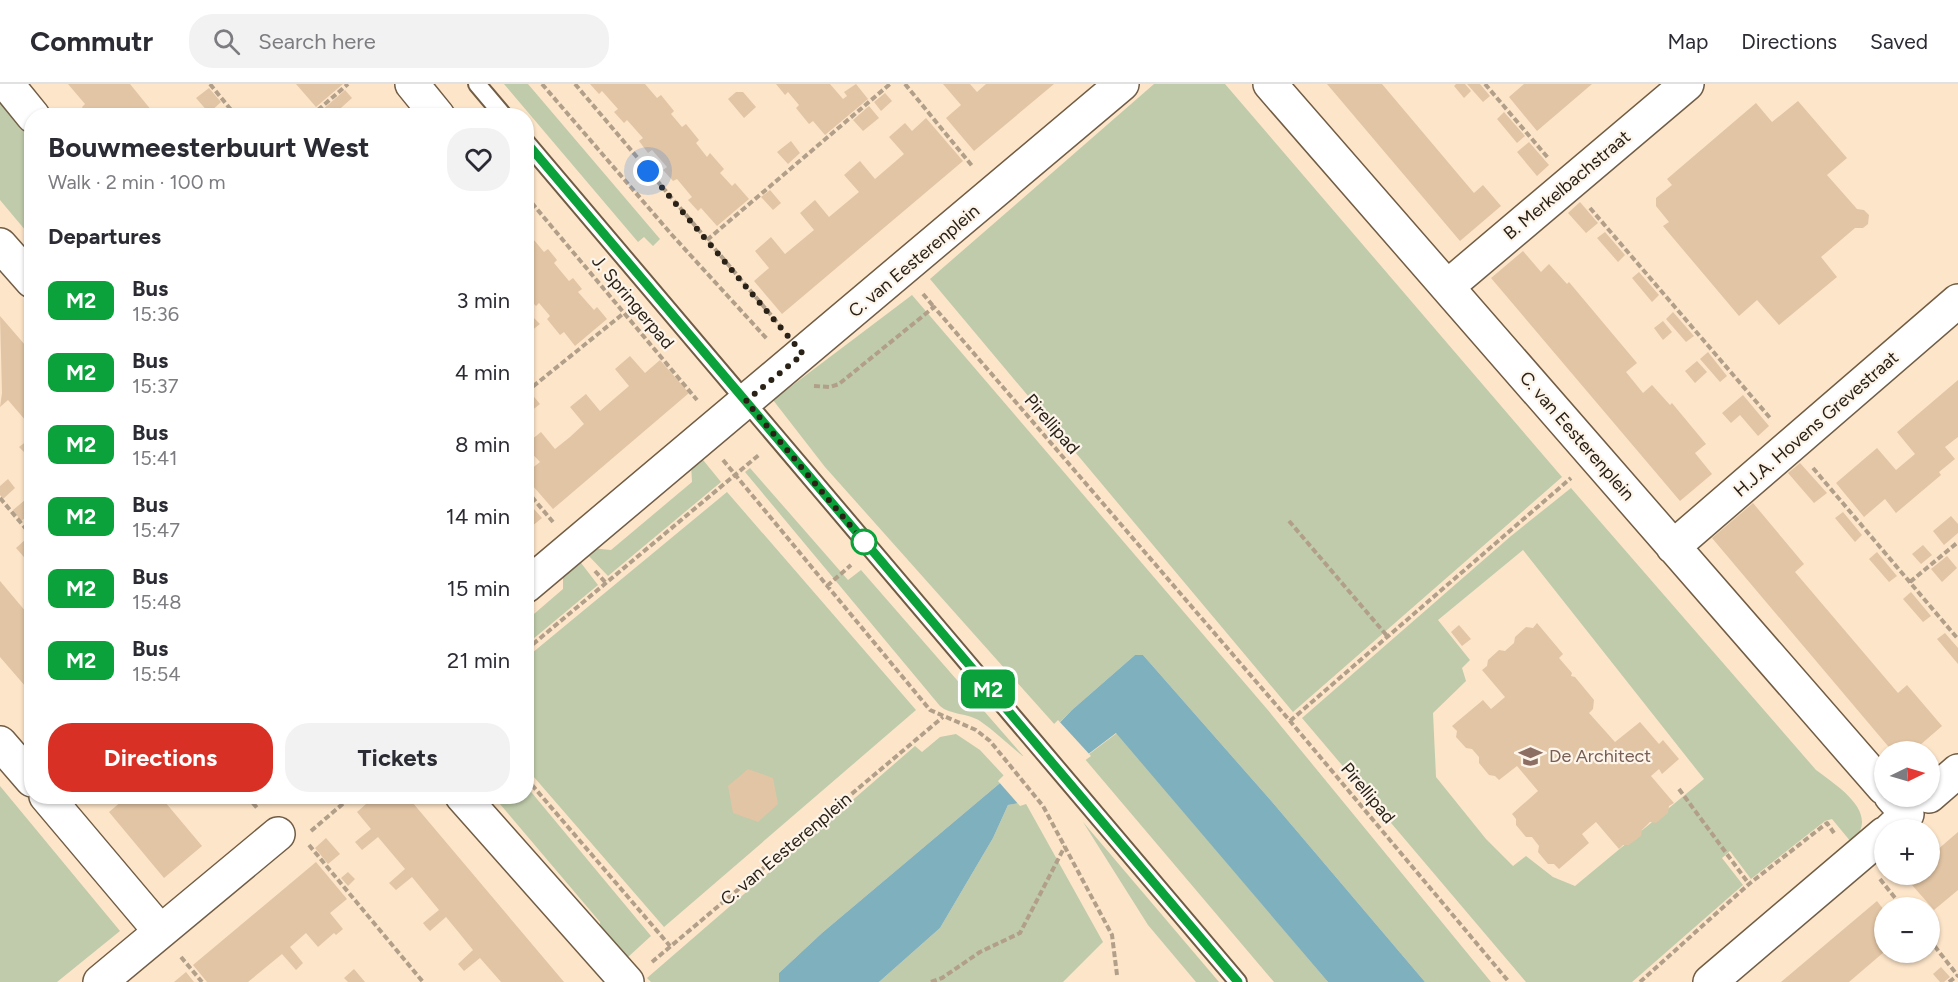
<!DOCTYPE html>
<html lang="en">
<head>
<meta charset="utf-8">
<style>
	body { margin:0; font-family:Figtree,sans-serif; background:#f2f2f3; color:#2b2b33; height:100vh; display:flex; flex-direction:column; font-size:22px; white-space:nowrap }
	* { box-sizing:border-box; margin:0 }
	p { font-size:20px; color:#7c7c81 }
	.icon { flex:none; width:33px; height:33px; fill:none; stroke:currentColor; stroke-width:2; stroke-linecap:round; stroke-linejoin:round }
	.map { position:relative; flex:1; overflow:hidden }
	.sheet { position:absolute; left:24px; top:24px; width:510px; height:696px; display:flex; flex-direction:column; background:#fff; border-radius:24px; box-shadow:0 2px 4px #0004 }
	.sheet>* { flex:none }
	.badge { padding:0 12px; border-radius:9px; font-size:21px; line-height:39px }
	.needle { width:39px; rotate:85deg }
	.fabs { position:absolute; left:1874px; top:657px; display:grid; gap:12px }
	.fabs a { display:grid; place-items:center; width:66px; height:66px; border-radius:50%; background:#fff; box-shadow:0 2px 4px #0004; font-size:30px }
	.you { position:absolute; width:30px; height:30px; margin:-15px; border:4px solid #fff; border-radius:50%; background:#1a73e8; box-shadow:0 0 0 9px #1a73e833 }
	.map>.badge { position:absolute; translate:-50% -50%; box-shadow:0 0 0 3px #fff }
	h2 { padding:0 24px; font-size:22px; line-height:54px }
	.round { display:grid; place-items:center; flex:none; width:63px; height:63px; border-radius:24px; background:#f2f2f3 }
	.head { display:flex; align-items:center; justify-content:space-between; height:102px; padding:0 24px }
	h1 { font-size:28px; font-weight:700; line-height:45px }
	.action { display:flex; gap:12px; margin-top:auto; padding:12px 24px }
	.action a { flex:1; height:69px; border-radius:24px; background:#d93025; color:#fff; font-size:24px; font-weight:700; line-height:69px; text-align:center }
	.action a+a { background:#f2f2f3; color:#2b2b33 }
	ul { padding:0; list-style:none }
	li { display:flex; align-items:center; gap:18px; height:72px; padding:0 24px }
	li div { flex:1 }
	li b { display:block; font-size:22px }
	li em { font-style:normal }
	li .badge { min-width:66px; font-weight:700; text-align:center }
	header { display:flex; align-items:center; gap:36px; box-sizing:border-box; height:84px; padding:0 30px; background:#fff; border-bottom:2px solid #e1e1e2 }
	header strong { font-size:28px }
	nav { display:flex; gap:33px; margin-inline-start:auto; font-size:21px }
	.search { width:420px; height:54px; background:#f2f2f3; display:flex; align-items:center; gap:15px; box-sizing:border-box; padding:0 21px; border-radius:24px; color:#7c7c81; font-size:22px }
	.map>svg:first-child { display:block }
	.green { fill:#bfcbab; fill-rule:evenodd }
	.water { fill:#7fb0be }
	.pier { fill:#fde5c9 }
	.building { fill:#e2c5a4 }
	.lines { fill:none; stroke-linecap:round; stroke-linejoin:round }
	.service-casing { stroke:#715d45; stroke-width:20 }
	.minor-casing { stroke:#715d45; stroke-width:36 }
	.path { stroke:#b19f89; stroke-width:4; stroke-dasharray:6 3; stroke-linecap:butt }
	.service { stroke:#fff; stroke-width:16 }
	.minor { stroke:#fff; stroke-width:33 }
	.line-casing { stroke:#fff; stroke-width:14 }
	.line { stroke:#0ba13b; stroke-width:9 }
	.walk { stroke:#2a2117; stroke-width:6; stroke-dasharray:0 10.8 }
	.stop-dot { fill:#fff; stroke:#0ba13b; stroke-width:3 }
	.labels { text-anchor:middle; stroke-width:4.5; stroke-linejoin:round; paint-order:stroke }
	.street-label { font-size:18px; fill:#2a2117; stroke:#fef5ea }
	.education-label { font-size:18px; fill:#785e54; stroke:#fef5ea; text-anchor:start }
</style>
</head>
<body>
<header>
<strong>Commutr</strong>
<div class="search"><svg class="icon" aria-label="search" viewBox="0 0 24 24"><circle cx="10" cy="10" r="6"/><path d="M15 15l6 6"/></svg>Search here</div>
<nav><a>Map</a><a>Directions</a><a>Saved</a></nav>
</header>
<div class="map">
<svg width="1958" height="898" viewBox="0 0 1958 898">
	<rect width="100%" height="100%" fill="#fde5c9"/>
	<path class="green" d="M504,0h24l132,155 -7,7 -9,-9 -6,5z
		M1154,0h71l337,393 -269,235 -363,-433z
		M0,18l31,37v98l-31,-37z
		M912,211l355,414 224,273h-66l-152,-179 -130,-148h-8l-63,55 -16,16 -231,-259 -52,-67z
		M699,371l22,27 -113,94 -22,-23 5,-5 20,2 81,-68 -1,-18z
		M750,384l98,112 13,-10 164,188c-15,-12 -29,-26 -45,-37 -12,-8 -30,-6 -40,-15l-195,-234z
		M1571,404l245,282c21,16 67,44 35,72l-19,-23 -7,2 -74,58 -21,-28 -8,7 21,27 -111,97h-106l-224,-264 209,-182zM1523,466l181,229 -129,107 -22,-9 -27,-21 -13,10 -27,-27 -50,-62 -3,-64 33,-32 -4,-13 8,-8 -32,-40z
		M727,408l189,218 -252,217 -137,-158 -1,-111z
		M578,475l20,26 -71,59v-24l36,-31v-17z
		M1117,649l211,249h-54l-190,-224z
		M956,650l24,16 26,28 -184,155 -43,40v9h-128l-4,-4 268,-232 7,6 18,-15z
		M0,702l120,145 -63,51h-57z
		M527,703l124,149 -23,21 -10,-11 -6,6 -11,-13 -1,-17 -106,-125 32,-1z
		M1025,718l78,140 -40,40h-184l61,-54 53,-90 15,-33z
		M1083,738l136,160h-23l-48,-57z"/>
	<path class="water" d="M1135,571h8l130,148 152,179h-97l-212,-249 -91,69 -17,3 -15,33 -53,90 -61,54h-100v-9l43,-40 184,-155 66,-68z"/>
	<path class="pier" d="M1058,636l33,36 -65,48 -6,2 -22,-25z"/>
	<path class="building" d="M68,0h62l26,32h-68l-6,-9 3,-3z
		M296,0h47l-27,23z
		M590,0h55l12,14 4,-3 13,16 -3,3 11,13 4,-3 13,16 -3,3 11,14 3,-4 14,16 -4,4 12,13 3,-3 14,16 -32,27 -16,-18 -3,3 -10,-11 4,-3 -15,-18 -4,2 -10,-11 4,-3 -15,-17 -4,3 -9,-12 4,-3 -16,-18 -3,3 -10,-11 4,-3 -16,-18 -3,3z
		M776,0h54l13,15 4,-3 -3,-4 12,-8 12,15 -43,36 -12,-14 -4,3 -13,-16 3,-3 -11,-13 -3,3z
		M943,0h27l7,8 9,-8h68l-80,67 -28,-33 15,-13z
		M1327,0h55l92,109 9,-8 18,21 -41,35z
		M1456,0h9l6,7 -7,7 -10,-12z
		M1467,0h13l10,12 -7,6z
		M1524,0h68l-55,47 -28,-34z
		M209,4l12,14 -12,11 -13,-15z
		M345,6l7,8 -20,18h-7l-4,-5z
		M736,8h7l13,15 -12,11 -16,-19z
		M885,9l7,8 -11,10 -7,-9z
		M1798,17l49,57 -20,17 30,34 7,1 5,5 -1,9 -5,4h-8l-34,29 16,20 -58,48 -22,-25 -18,16 -76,-90 6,-4 -13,-16v-8l16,-13 -5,-6 89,-76 16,19z
		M869,22l10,12 -16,13 -10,-11z
		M1504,28l21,24 -8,7 -20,-24z
		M926,34l37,43 -181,153 -28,-33 15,-13 -14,-17 16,-14 14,17 29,-24 -14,-17 15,-13 14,17 30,-25 -15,-17 16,-14 15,18 29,-25 -15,-17 16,-14 7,8z
		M791,57l9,12 -12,11 -11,-12z
		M1529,58l20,23 -12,11 -20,-24z
		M770,106l11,13 -8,7 -12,-13z
		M1580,118l18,21 -12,10 -18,-20z
		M526,140l6,7 -3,3 15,18 4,-3 9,11 -3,3 15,18 4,-3 9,11 -4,3 16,18 3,-3 10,12 -32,27 -11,-14 -4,3 -13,-16 3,-3 -11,-13 -3,3 -10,-10z
		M1605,148l20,23 -7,7 -21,-24z
		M1523,167l18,21 8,-8 18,20 2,-2 68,81 -11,9 17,21 9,-8 18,20 2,-2 34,41 -11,9 17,21 -32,27 -189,-223z
		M1639,188l20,23 -7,7 -20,-24z
		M1673,228l21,24 -8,6 -20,-23z
		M0,232l32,37v75l-24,-28 -8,7 2,-14z
		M533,233l7,7 -14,11v-13z
		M1663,237l9,11 -9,8 -9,-12z
		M1708,268l19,24 -7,6 -20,-23z
		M630,272l15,17 15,-13 29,33 -136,116 -27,-31v-5l14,-11 -14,-15v-3l15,-12 14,17 15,-12 14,-13 -14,-17 16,-13 14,17 15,-13 14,-12 -14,-17z
		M1697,277l10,11 -12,11 -10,-12z
		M1958,296v57l-13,10 10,12 -16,13 2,3 -45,38 -11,-14 -21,18 -28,-34 41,-35 19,22 19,-16 -18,-22z
		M530,308l10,12 -10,8 -4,-4v-13z
		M1743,311l26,31 -11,10 -18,-21 -9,8 -9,-10z
		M32,353v13l-6,4 -7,-7z
		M1800,379l27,30 -13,10 -26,-30z
		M8,395l7,9 -12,11 -3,-4v-9z
		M25,416l7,8v5l-11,8 -8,-11z
		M526,416l16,18 -16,13z
		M1753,419l51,61 -9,8 103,121 9,-8 35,41 -30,26h-19l-181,-214z
		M1843,428l19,23 -7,7 -20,-24z
		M1951,432l7,8v9l-14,12 -11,-14z
		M26,455l6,6v17l-2,2 -14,-16z
		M1923,461l9,10 -11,9 -9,-10z
		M1877,468l20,24 -8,6 -20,-23z
		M1947,472l10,12 -15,14 -11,-13z
		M0,497l32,38v75l-32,-37z
		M1911,508l20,24 -8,6 -20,-23z
		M1537,539l26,31 -4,4 13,15 -1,3 4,1 19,23 -1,9 -4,4 26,29 25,-20 19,22 4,-4 16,19 -17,15 -3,-5 -8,7 23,27 -5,3 -1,7 -12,10 -6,-1 -8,8 -1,6 -12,9h-6l-4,4 -23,-27 -14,12 7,9 -30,26 -5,-5h-6l-10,-12 1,-6 -7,-9h-6l-10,-12v-6l-4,-5 26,-23 -21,-25 -18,14 -4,-4 -6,-1 -10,-12v-6l-7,-8 -6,-1 -10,-11 1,-6 -5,-5 31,-26 8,9 14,-12 -23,-27 5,-4 1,-6 11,-10 6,1 9,-8 1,-6 11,-10 7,1z
		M1459,541l12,14 -9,7 -11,-14z
		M1945,549l13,15v16l-21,-25z
		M748,685l25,9 5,26 -20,18 -25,-9 -5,-27z
		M118,712h42l42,50 -38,32 -55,-66 13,-11z
		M375,712h32l157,186h-63l-21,-24 -16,13 -6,-7 15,-14 -13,-16 -14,-17 -16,14 -4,-4 -3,-4 16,-13 -27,-33 -16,13 -7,-7 16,-14 -27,-32 -16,13 -7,-8 16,-13 -14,-17z
		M1958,748v58l-24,20 -29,-33 3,-3h21v-17z
		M326,754l14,16 -12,10 -13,-16z
		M316,778l31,37 -17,14 13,16 -7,6 -2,-2 -16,14 -12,-14 -16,14 13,16 -7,7 -14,-16 -34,28h-41l-14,-17z
		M348,788l7,7 -7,7 -7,-8z
		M1877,817l7,9v42l-35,30h-68z
		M1941,883l9,10 -6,5h-4l-7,-8z
		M354,885l11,13h-17l-4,-4z
		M186,888l8,10h-20z"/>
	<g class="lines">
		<defs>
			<path id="service" d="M477,0l27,32
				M526,58l712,840"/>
			<path id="minor" d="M7,0l26,32
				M412,0l26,32
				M1270,0l614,704
				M0,161l32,36
				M1447,203l240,-203
				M1673,463l285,-246
				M526,502l596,-502
				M0,659l32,37
				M46,712l114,135
				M462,712l165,186
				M1929,712l29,-25
				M1890,746l17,-16 -16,-18
				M100,898l178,-148
				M1710,898l174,-148"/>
		</defs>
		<use href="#service" class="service-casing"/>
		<use href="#minor" class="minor-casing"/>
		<path class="path" d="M210,0l26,32
			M542,0l130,151 95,104
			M575,0l207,244
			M905,0l68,83
			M1485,0l64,75
			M311,32l37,-32
			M526,112l171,204
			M1590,124l181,211
			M707,156l183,-156
			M923,210l11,13
			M814,302l16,1 9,-3 95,-77 356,414 219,261
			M526,308l98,-79
			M723,376l207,250 46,20 14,11 53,65 69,129 5,40
			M1813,384l145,171
			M526,406l27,32
			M0,414l32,38
			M1289,437l99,116
			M595,487l11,12
			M1910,498l48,-40
			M827,502l24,-21
			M526,566l234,-196
			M1290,637l281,-243
			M526,694l144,168
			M1679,705l70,95
			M247,712l11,13
			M311,747l41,-35
			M309,761l114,137
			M1880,795l23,29
			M1929,855l29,37
			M181,873l21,25
			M652,878l291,-245
			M931,898l11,-4 38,-26 40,-19 45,-87
			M1640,898l109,-98 78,-61 7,10
			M1949,898l9,-7"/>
		<use href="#service" class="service"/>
		<use href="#minor" class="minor"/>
	</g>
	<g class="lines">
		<defs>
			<path id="line" d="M526,58l712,840"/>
		</defs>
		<use href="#line" class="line-casing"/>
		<use href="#line" class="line"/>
		<path class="walk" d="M648,87l155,183 -57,47 118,141"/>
	</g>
	<defs>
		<symbol id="school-bare" viewBox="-9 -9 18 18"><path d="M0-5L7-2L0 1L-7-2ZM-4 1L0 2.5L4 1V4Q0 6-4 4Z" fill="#8d6e63" stroke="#fef5ea" stroke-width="2.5" paint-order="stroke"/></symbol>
	</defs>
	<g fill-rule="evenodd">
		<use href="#school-bare" x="1514" y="656" width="33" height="33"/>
	</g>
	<circle class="stop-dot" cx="864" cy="458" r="12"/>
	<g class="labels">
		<g class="street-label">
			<text transform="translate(1567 101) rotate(-40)" y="6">B. Merkelbachstraat</text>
			<text transform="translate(914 177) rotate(-40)" y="6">C. van Eesterenplein</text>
			<text transform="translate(633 218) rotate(50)" y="6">J. Springerpad</text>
			<text transform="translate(1052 340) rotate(49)" y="6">Pirellipad</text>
			<text transform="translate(1816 340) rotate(-41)" y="6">H.J.A. Hovens Grevestraat</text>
			<text transform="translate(1577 352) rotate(49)" y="6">C. van Eesterenplein</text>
			<text transform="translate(1368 709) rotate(50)" y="6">Pirellipad</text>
			<text transform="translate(786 765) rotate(-40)" y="6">C. van Eesterenplein</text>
		</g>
		<g class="education-label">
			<text x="1549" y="678">De Architect</text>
		</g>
	</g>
</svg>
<div class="fabs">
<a><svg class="needle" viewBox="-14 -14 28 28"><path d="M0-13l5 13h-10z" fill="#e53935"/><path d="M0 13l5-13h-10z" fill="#7c7c81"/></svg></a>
<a>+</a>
<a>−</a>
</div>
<div class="you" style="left:648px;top:87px"></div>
<b class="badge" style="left:988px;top:605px;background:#0ba13b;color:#fff">M2</b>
<section class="sheet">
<div class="head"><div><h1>Bouwmeesterbuurt West</h1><p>Walk · 2 min · 100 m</p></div><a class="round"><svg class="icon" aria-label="heart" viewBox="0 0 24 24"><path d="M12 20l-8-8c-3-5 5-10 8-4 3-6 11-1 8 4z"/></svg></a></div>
<h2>Departures</h2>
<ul>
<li><span class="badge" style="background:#0ba13b;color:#fff">M2</span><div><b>Bus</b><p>15:36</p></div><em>3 min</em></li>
<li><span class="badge" style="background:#0ba13b;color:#fff">M2</span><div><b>Bus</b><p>15:37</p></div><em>4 min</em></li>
<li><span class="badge" style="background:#0ba13b;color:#fff">M2</span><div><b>Bus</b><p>15:41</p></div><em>8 min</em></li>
<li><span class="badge" style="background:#0ba13b;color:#fff">M2</span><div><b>Bus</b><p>15:47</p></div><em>14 min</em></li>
<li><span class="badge" style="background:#0ba13b;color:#fff">M2</span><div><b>Bus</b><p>15:48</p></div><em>15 min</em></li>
<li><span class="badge" style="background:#0ba13b;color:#fff">M2</span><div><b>Bus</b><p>15:54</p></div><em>21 min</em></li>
</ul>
<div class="action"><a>Directions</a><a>Tickets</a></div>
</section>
</div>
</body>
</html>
